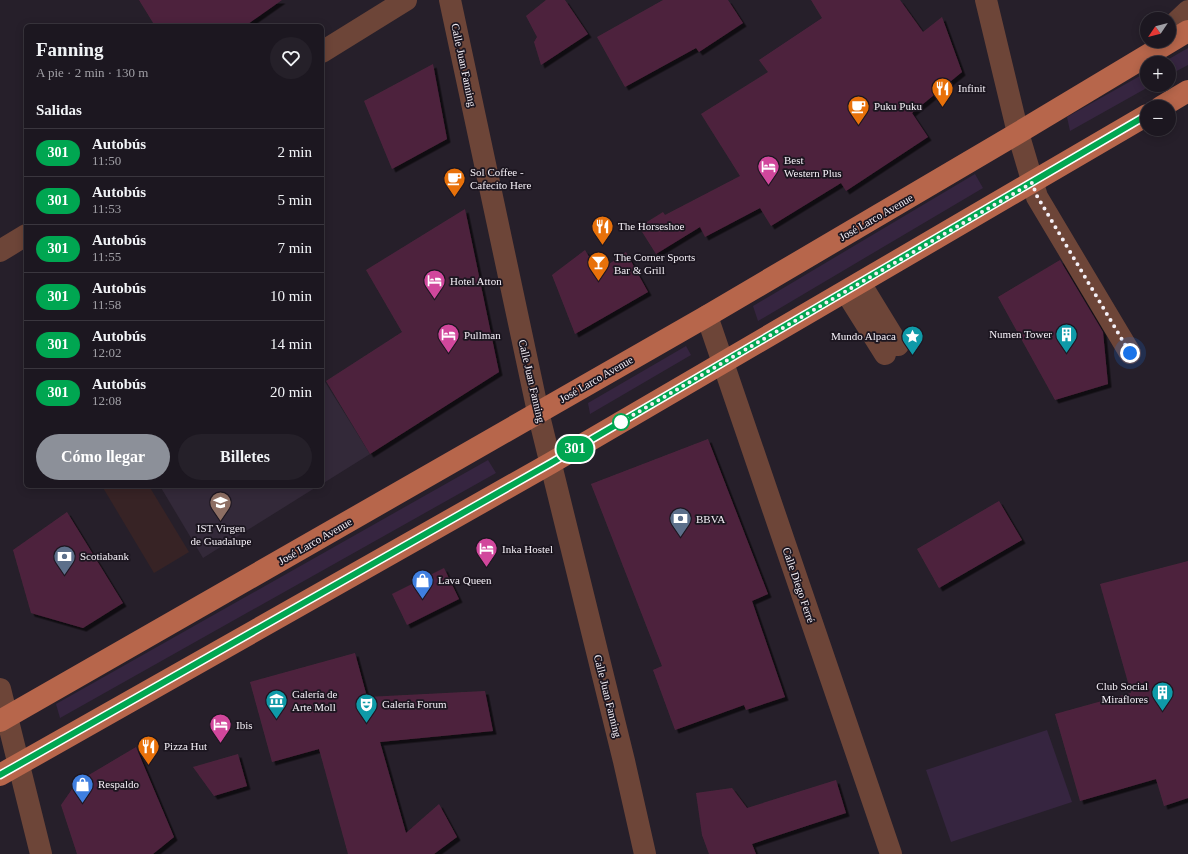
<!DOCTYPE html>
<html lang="es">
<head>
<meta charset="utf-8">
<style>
	body { margin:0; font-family:"Times New Roman",serif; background:#252029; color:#f1f3f6; height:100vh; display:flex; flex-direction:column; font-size:15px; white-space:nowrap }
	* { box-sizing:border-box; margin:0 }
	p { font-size:13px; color:#a09fa5 }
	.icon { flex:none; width:22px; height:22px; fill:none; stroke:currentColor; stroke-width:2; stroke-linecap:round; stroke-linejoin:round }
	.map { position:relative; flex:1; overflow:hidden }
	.drawer { position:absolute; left:24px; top:24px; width:300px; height:464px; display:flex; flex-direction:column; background:#1c1720; border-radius:6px; box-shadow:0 2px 10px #0003,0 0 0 1px #3a363e }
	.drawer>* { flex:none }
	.badge { padding:0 8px; border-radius:13px; font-size:14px; line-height:26px }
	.needle { width:26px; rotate:235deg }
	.tools { position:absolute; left:1140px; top:12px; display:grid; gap:8px }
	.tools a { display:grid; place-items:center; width:36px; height:36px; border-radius:50%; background:#1c1720; box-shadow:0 2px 10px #0003,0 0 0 1px #3a363e; font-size:20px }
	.you { position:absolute; width:20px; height:20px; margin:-10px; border:3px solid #fff; border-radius:50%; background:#1a73e8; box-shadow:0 0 0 6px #1a73e833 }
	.map>.badge { position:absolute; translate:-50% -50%; box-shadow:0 0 0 2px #fff }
	h2 { padding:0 12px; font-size:15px; line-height:36px }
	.round { display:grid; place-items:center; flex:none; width:42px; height:42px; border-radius:21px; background:#252029 }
	.overview { display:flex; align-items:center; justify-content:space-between; height:68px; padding:0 12px }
	h1 { font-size:19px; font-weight:700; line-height:30px }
	.primary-button { display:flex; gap:8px; margin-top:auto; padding:8px 12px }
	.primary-button a { flex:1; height:46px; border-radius:24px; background:#8c9099; color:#fff; font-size:16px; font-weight:700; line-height:46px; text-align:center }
	.primary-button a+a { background:#252029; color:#f1f3f6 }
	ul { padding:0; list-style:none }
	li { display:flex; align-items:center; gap:12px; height:48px; padding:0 12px; border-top:1px solid #3a363e }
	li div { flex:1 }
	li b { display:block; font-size:15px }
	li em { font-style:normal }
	li .badge { min-width:44px; font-weight:700; text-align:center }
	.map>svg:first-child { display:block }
	.built { fill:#332939 }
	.industrial { fill:#372325 }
	.green { fill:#362540 }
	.building { fill:#4e243d; filter:url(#shadow) }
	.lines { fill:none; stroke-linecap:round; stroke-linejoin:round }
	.minor { stroke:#6d4538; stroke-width:22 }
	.major { stroke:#b7664b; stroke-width:22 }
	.line-casing { stroke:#fff; stroke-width:9 }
	.line { stroke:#00a651; stroke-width:6 }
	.walk { stroke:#f5f0f7; stroke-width:4; stroke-dasharray:0 7.2 }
	.stop-dot { fill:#fff; stroke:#00a651; stroke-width:2 }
	.labels { text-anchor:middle; stroke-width:3.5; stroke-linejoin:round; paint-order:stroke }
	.street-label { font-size:11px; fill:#f5f0f7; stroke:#1c1620 }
	.poi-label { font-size:11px; fill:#f5f0f7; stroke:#1c1620; text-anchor:start }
</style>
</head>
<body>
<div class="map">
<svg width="1188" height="854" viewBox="0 0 1188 854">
	<defs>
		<filter id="shadow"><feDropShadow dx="3.5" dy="3.5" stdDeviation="0" flood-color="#0009"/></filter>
	</defs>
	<rect width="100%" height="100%" fill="#261f2a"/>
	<path class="built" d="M322,377l48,77 -48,30z
		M160,486h158l-115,72z"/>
	<path class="industrial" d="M102,486h47l40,66 -35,21z"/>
	<path class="green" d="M1188,48v17l-19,10v-12h-7z
		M1147,72v13h5l-82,46 -3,-14z
		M975,174l8,14 -225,133 -5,-15z
		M686,346l5,9 -101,59 -2,-11z
		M488,460l8,13 -436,245 -4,-14z
		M1047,730l25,72 -121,40 -25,-72z"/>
	<path class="building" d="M139,0h143l-37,26h-90z
		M546,0h19l23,34 -47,31 -7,-23 3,-5 -11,-21z
		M663,0h65l15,23 -44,29 -3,-4 -71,39 -28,-50z
		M811,0h89l23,32 19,-15 20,55 -50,41 16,24 -82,54 -5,-8 -70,43 -11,-18 -55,29 -5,-10 -44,27 -17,-27 24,-15 2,3 75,-39 -39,-62 67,-42 -9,-12 63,-42z
		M433,64l14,75 -55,30 -28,-68z
		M465,209l34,163 -129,82 -44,-73 76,-49 -36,-62z
		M585,250l13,22 28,-20 22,40 -73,42 -23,-59z
		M1060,260l43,72 5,52 -53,16 -57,-103z
		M708,439l60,155 -16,7 33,96 -39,13 -2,-5 -69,25 -22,-60 9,-4 -71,-182z
		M999,501l23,39 -83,48 -22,-39z
		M67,512l56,91 -40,25 -52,-15 -18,-63z
		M1188,561v237l-24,8 -8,-27 -76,22 -25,-87 76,-21 -31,-109z
		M444,568l15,31 -52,26 -15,-31z
		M355,653l12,44 118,-6 8,40 -113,11 26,91 33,-29 18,33 -23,17h-86l-29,-105 -47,13 -22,-80z
		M136,747l38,90 -21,17h-76l-16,-49 16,-23z
		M238,754l9,32 -33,10 -21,-29z
		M836,780l10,33 -94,31 4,10h-47l-7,-19 -6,-42 36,-5 15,20z"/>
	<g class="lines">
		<path class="minor" d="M450,0l88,412 86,349 21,93
			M986,0l32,133 19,64 93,156
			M1169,29l19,-18
			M322,52l84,-52
			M0,251l26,-16
			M860,283l38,62
			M846,292l39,62
			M707,316l184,538
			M0,689l41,165"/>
		<path class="major" d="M1161,107l27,-16
			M0,721l707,-405 311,-183 170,-102
			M0,775l551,-312 596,-348"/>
	</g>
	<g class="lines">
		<defs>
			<path id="line" d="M0,775l551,-312 596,-348"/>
		</defs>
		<use href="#line" class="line-casing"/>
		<use href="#line" class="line"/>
		<path class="walk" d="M621,422l411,-239 5,13 93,157"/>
	</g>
	<defs>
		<symbol id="restaurant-pin" viewBox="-11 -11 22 30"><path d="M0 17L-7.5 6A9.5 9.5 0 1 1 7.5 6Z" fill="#e8710a" stroke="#1c1620"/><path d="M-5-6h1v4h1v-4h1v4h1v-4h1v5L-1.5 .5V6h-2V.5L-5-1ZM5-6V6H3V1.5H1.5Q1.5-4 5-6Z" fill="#fff"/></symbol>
		<symbol id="cafe-pin" viewBox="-11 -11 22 30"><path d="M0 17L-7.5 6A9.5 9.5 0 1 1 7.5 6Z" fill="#e8710a" stroke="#1c1620"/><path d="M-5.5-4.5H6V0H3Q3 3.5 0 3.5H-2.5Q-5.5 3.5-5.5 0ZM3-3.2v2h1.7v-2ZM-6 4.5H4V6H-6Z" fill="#fff"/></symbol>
		<symbol id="hotel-pin" viewBox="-11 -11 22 30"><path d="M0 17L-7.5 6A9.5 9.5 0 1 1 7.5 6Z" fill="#d1479c" stroke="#1c1620"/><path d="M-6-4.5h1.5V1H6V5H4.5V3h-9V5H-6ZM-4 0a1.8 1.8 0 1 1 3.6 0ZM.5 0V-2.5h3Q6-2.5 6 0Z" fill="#fff"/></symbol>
		<symbol id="bar-pin" viewBox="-11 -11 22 30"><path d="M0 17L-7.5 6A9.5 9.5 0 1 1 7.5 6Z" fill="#e8710a" stroke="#1c1620"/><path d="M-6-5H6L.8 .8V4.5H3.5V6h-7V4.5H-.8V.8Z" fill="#fff"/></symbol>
		<symbol id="building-pin" viewBox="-11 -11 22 30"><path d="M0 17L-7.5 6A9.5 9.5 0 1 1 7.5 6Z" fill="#0f9aa8" stroke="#1c1620"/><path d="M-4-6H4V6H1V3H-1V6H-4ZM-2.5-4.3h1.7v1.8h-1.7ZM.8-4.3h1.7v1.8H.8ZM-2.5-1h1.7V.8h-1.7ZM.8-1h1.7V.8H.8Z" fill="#fff"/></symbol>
		<symbol id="sight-pin" viewBox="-11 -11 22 30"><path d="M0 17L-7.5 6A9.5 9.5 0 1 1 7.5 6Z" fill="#0f9aa8" stroke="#1c1620"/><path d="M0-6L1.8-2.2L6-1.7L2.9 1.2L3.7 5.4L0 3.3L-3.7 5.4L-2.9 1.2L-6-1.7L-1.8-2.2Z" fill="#fff"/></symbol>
		<symbol id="university-pin" viewBox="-11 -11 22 30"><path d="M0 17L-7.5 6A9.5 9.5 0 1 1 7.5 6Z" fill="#8d6e63" stroke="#1c1620"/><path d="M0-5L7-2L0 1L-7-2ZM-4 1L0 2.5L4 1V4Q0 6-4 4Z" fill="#fff"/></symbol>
		<symbol id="bank-pin" viewBox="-11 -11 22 30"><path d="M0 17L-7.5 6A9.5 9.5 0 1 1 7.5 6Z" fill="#5c6f8a" stroke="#1c1620"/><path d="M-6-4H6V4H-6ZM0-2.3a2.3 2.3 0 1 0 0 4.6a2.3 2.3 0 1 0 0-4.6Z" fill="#fff"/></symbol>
		<symbol id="shop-pin" viewBox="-11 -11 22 30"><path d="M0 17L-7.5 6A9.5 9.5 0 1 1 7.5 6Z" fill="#3f7fe0" stroke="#1c1620"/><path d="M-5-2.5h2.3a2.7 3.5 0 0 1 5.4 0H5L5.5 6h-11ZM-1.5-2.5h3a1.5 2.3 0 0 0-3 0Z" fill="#fff"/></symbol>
		<symbol id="museum-pin" viewBox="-11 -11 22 30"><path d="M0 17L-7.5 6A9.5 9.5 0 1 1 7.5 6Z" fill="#0f9aa8" stroke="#1c1620"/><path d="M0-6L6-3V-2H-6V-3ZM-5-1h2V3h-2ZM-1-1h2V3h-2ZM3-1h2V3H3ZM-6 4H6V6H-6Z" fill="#fff"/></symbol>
		<symbol id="theatre-pin" viewBox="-11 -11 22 30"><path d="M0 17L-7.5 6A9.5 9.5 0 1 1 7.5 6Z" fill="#0f9aa8" stroke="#1c1620"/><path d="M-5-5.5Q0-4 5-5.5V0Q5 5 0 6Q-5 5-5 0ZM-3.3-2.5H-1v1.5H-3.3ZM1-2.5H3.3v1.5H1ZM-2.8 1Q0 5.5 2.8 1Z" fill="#fff"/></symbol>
	</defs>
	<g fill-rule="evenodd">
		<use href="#restaurant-pin" x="930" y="76" width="25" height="34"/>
		<use href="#cafe-pin" x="846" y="94" width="25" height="34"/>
		<use href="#hotel-pin" x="756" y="154" width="25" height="34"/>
		<use href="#cafe-pin" x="442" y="166" width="25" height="34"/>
		<use href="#restaurant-pin" x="590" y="214" width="25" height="34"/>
		<use href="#bar-pin" x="586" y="250" width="25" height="34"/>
		<use href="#hotel-pin" x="422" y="268" width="25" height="34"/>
		<use href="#building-pin" x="1054" y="322" width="25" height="34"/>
		<use href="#hotel-pin" x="436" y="322" width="25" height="34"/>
		<use href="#sight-pin" x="900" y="324" width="25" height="34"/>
		<use href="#university-pin" x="208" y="490" width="25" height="34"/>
		<use href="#bank-pin" x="668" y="506" width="25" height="34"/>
		<use href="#hotel-pin" x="474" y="536" width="25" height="34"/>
		<use href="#bank-pin" x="52" y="544" width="25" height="34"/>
		<use href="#shop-pin" x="410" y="568" width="25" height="34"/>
		<use href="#building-pin" x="1150" y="680" width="25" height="34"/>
		<use href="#museum-pin" x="264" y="688" width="25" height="34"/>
		<use href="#theatre-pin" x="354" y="692" width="25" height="34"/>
		<use href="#hotel-pin" x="208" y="712" width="25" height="34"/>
		<use href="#restaurant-pin" x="136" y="734" width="25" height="34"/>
		<use href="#shop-pin" x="70" y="772" width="25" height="34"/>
	</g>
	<circle class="stop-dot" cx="621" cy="422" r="8"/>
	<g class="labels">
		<g class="street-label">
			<text transform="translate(464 65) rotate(78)" y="4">Calle Juan Fanning</text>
			<text transform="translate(876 217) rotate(-30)" y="4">José Larco Avenue</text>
			<text transform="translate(596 379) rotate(-30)" y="4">José Larco Avenue</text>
			<text transform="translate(532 381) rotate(77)" y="4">Calle Juan Fanning</text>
			<text transform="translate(315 541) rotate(-30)" y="4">José Larco Avenue</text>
			<text transform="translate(799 585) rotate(71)" y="4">Calle Diego Ferré</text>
			<text transform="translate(608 696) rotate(76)" y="4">Calle Juan Fanning</text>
		</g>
		<g class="poi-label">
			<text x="958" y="92">Infinit</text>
			<text x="874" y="110">Puku Puku</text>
			<text x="784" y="164">Best<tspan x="784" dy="13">Western Plus</tspan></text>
			<text x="470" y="176">Sol Coffee -<tspan x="470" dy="13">Cafecito Here</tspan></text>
			<text x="618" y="230">The Horseshoe</text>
			<text x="614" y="261">The Corner Sports<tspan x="614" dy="13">Bar &amp; Grill</tspan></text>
			<text x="450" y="285">Hotel Atton</text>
			<text x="1052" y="338" text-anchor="end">Numen Tower</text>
			<text x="464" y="339">Pullman</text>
			<text x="896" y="340" text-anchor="end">Mundo Alpaca</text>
			<text x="696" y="523">BBVA</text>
			<text x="221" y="532" text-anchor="middle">IST Virgen<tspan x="221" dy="13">de Guadalupe</tspan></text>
			<text x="502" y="553">Inka Hostel</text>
			<text x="80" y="560">Scotiabank</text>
			<text x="438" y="584">Lava Queen</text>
			<text x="1148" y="690" text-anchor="end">Club Social<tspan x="1148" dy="13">Miraflores</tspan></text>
			<text x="292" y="698">Galería de<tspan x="292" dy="13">Arte Moll</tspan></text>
			<text x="382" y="708">Galería Forum</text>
			<text x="236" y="729">Ibis</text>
			<text x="164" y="750">Pizza Hut</text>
			<text x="98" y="788">Respaldo</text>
		</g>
	</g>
</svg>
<div class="tools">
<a><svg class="needle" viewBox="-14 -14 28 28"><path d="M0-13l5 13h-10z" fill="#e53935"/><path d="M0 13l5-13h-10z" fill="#a09fa5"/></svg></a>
<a>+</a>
<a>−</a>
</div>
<div class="you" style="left:1130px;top:353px"></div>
<b class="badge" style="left:575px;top:449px;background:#00a651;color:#fff">301</b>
<section class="drawer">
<div class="overview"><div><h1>Fanning</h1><p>A pie · 2 min · 130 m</p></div><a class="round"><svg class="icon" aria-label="heart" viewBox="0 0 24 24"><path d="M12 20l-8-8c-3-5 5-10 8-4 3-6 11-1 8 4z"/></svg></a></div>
<h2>Salidas</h2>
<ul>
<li><span class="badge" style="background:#00a651;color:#fff">301</span><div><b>Autobús</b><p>11:50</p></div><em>2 min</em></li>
<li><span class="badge" style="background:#00a651;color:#fff">301</span><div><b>Autobús</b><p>11:53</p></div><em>5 min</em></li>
<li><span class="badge" style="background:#00a651;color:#fff">301</span><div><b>Autobús</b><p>11:55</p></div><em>7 min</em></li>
<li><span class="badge" style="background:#00a651;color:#fff">301</span><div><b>Autobús</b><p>11:58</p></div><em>10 min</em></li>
<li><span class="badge" style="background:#00a651;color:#fff">301</span><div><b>Autobús</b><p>12:02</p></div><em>14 min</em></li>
<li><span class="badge" style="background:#00a651;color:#fff">301</span><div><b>Autobús</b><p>12:08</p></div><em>20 min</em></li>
</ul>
<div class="primary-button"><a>Cómo llegar</a><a>Billetes</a></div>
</section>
</div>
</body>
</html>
